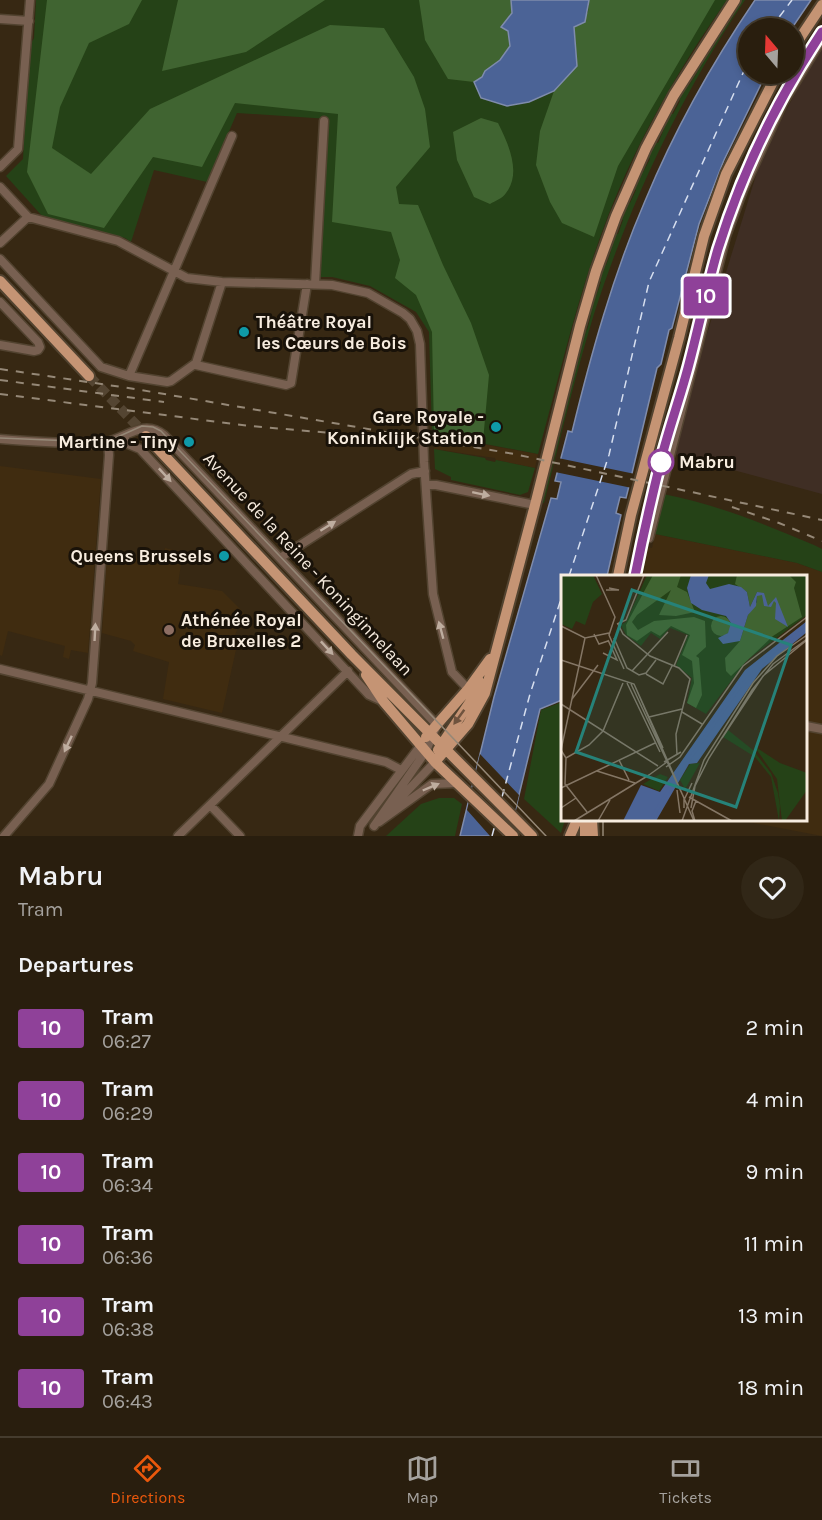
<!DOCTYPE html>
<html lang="en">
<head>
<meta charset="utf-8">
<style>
	body { margin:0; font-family:Karla,sans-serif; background:#312717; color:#f1f3f6; height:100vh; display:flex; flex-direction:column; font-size:22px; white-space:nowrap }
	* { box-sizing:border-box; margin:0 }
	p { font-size:20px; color:#a5a29e }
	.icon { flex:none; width:33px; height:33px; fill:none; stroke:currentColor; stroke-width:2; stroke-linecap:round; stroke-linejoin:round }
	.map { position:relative; height:836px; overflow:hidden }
	.sheet { display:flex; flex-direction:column; background:#291e0e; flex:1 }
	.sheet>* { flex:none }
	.badge { padding:0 12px; border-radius:4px; font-size:21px; line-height:39px }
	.needle { width:39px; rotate:341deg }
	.controls { position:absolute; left:738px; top:18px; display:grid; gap:12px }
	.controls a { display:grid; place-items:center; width:66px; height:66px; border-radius:50%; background:#291e0e; box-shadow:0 3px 9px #0003,0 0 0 2px #453c2e; font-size:30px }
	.map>.badge { position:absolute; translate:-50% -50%; box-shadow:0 0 0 3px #fff }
	h2 { padding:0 18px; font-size:22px; line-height:54px }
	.round { display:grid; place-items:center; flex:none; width:63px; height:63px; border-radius:32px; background:#312717 }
	.head { display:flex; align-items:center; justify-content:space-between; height:102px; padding:0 18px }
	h1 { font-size:28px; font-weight:600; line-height:45px }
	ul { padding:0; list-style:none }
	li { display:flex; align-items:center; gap:18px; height:72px; padding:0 18px }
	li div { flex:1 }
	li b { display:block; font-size:22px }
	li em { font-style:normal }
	li .badge { min-width:66px; font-weight:700; text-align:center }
	.menu { display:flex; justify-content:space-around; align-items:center; height:84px; border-top:2px solid #453c2e; background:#291e0e; font-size:16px; color:#a5a29e }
	.menu a { display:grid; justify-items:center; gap:3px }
	.menu .current { color:#ea580c }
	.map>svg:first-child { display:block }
	.commercial { fill:#3f2e24 }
	.built { fill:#402c10 }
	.green { fill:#254217 }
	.forest { fill:#406431 }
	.water { fill:#4b6396; stroke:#7f8cac; stroke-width:1.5 }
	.pier { fill:#372813 }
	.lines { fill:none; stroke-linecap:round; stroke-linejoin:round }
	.ferry { stroke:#d7dfef; stroke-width:1.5; stroke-dasharray:8 6; stroke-linecap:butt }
	.major-tunnel { stroke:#544532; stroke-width:10; stroke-dasharray:10 5; stroke-linecap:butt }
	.minor-casing { stroke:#524330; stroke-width:11 }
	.major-casing { stroke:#524330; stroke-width:14 }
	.minor { stroke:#786051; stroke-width:8 }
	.major { stroke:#c59474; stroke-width:10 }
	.tram { stroke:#958877; stroke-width:1.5 }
	.rail { stroke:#958877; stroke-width:2; stroke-dasharray:8 8; stroke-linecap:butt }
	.oneway { fill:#bead9f }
	.oneway2 { fill:#6f533e }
	.line-casing { stroke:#fff; stroke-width:14 }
	.line { stroke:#8f4199; stroke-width:9 }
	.culture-dot { fill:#0f9aa8; stroke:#191209; stroke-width:2 }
	.stop-dot { fill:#fff; stroke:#8f4199; stroke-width:3 }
	.education-dot { fill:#8d6e63; stroke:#191209; stroke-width:2 }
	.labels { text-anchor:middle; stroke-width:6; stroke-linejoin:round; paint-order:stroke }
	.poi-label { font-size:18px; font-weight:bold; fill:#f7ecdf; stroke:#191209; text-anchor:end }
	.stop-label { font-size:18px; font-weight:bold; fill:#f7ecdf; stroke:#191209; text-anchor:start }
	.street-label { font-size:18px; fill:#f7ecdf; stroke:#191209 }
	.inset-river { fill:none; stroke:#4b6396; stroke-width:3 }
	.inset-road { fill:none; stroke:#847665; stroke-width:1.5 }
	.view { fill:#268279; fill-opacity:0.15; stroke:#268279; stroke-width:3 }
	.inset-edge { fill:none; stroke:#f7ecdf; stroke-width:3 }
</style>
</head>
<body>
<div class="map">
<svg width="822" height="836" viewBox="0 0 822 836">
	<rect width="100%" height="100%" fill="#372813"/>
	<path class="commercial" d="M822,42v452l-152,-41 92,-297z"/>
	<path class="built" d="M436,436l102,18 -3,14 -39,-8 -1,-2 -61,-9z
		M0,466l101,13 -13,174 -17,-3 -2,9 -6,-2 2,-11 -57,-15 -6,25 -2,-1z
		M655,534l142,29 25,9v264l-84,-16h68v-244h-170l6,-30 10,2z
		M165,548l15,4 2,-2 6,6 -7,8 -3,20 44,7 22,22 -9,22 4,1 -17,77 -59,-14 6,-37 -36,-11 2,-6 -4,-4 -29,-8 5,-79 55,8z"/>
	<path class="green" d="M36,0h691c-48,68 -89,139 -119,216 -30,77 -48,158 -70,238l-106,-20 -3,-102 -13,-20 -46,-26 -38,-9h-12l9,-158 -92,-6 -30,69 -53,-12 -23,72 -6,-4 -82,-21 -37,-41 17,-17 6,-112 5,-9z
		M741,0h4c-65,97 -115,203 -151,314 -19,62 -34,126 -50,189l-3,-1 8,-34h3l3,-13 -3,-1 5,-19 3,1 3,-14 -3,-1 4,-20 4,1 3,-13 -3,-2 6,-22 3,1 4,-15 -3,-1 5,-21 4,1 4,-15 -3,-1 5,-18h3l5,-14 -3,-1 5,-17 3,1 5,-14 -3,-1 6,-17 4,1 5,-14 -3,-1 7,-17 3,1 6,-13 -3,-2 7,-17 3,1 7,-13 -3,-2 7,-16 4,2 6,-14 -3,-1 8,-16 4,2 7,-13 -3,-3 9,-15 3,2 8,-13 -3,-2 9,-16 3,2 9,-12 -3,-3 10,-15 3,2 9,-13 -3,-2z
		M434,449l51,9 1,2 9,2 1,-2 39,8 -7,24 -8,3 -69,-15v-3l-16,-8z
		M663,494c52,10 102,30 151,51l8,4v23l-25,-9 -142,-29z
		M562,702v118h3l-4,13 -37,-34 17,-89z
		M439,798h15l8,6 -7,32h-69l35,-32z"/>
	<path class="forest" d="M47,0h95l-13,24 -40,19 -29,64 -8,41 39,26 59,-65 180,-84 54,3 30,49 11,32 5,38 -34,40 3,17 19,1 25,60 28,58 18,52 -6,66 -49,-9 -2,-100 -16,-37 -21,-17 5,-18 -9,-28 -59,-10 6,-108 -103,-11 -33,64 -49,-10 -49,71 -56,-14 -21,-42z
		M178,0h147l-79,52 -84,19z
		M419,0h92l1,13 -4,18 2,15 -10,14 -15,11 -3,6 -8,5 -26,-3 -23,-39z
		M589,0h126l-97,166 -24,71 -32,-14 -12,-21 -14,-37 4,-34 14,-40 23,-25 -3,-39 14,-15z
		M481,118l17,5c10,20 24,50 8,70 -3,5 -11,8 -16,11l-16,-7 -17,-37 -4,-28z"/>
	<path class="water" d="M511,0h78l-4,22 -11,5 3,39 -23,25 -25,11 -22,4 -26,-8 -7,-16 8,-5 3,-6 15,-11 10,-14 -2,-15 -7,-4 11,-14z
		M755,0h56l-19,28h-44v46h18l-42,86 -25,64 -27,104 -3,2 -8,34 -4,4 -29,122 -2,8 -6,-1 -4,16 5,2 -14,61h-45v124l-22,9 -31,127h-49l34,-139 57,-199 6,1 4,-17 -6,-1 13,-50 4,1c19,-78 41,-157 73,-231 29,-70 67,-138 110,-201z"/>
	<path class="pier" d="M558,458l77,16 -3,14 -77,-16z
		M480,754l39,41 -10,41h-19l-23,-26z"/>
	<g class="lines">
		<path class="ferry" d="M771,28l21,-28
			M569,576l40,-121 40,-173 99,-220
			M502,797l28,-103 32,-98
			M492,836l3,-11"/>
		<path class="major-tunnel" d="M89,376l57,59"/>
		<defs>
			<path id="minor" d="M0,19l29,2
				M0,167l18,-18 12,-149
				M0,187l28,30 90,24 69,37 35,4 110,3 36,8 35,20 7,6 7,12 3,13 4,118 9,132 19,78 19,20
				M0,243l28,-26
				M0,259l101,108 28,9 38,6 4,-1 25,-18 26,-81
				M315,284l9,-163
				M0,302l38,40 2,5 -2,3 -4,1 -34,-6
				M196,365l90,20 5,-2 16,-99
				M129,376l103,-240
				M123,436l5,8 12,5 229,246 15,7
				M0,439c22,2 44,3 66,4 12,1 25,3 37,0 22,-4 40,-25 61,-8l273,290 -11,26 -52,75
				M426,485h10l99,20
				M649,538l77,-302 17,-46 40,-87 39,-64
				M280,558l131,-84 14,-3
				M0,669l386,93 15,8
				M806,726l16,3
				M210,805l30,31
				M392,807l43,-45
				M379,822l53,-38 26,-1
				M4,836l45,-52 39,-85 4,-16 17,-228 -1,-13
				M178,836l170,-165
				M358,836l2,-10 61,-81"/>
			<path id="major" d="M794,47l28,-42
				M0,281l89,95
				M146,436l206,219 180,181
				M618,576l13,-61 48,-177 25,-102 22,-62 51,-100
				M366,675l18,27 51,60 78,74
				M426,737l43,-49 21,-29
				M438,750l34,-51 7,-18
				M435,762l33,-38 17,-31 50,-188 45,-179 16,-55 20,-55 30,-68 28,-53 61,-95
				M592,820l1,16
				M570,836l7,-16
				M585,836v-16"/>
		</defs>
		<use href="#minor" class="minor-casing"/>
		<use href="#major" class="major-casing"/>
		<use href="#minor" class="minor"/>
		<use href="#major" class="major"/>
		<path class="tram" d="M0,438l96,4 17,-3 29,-13 11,1 8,4 385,405
			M634,576c9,-40 18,-80 28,-120 8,-31 19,-61 27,-92 14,-51 24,-103 42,-154 22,-63 54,-122 91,-178
			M603,820v16"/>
		<path class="rail" d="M0,369l135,20 379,65 308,66
			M0,380l164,22
			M0,394l250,32 104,9
			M732,507l47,16 43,18"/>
	</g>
	<defs><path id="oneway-solid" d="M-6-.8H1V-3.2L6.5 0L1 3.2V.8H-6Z" transform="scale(1.5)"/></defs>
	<g class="oneway">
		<use href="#oneway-solid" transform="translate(165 475) rotate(47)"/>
		<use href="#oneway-solid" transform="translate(481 494) rotate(12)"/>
		<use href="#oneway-solid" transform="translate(328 526) rotate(-32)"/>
		<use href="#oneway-solid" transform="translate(441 630) rotate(-105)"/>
		<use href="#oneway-solid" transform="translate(95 632) rotate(-87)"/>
		<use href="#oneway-solid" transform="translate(327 648) rotate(47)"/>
		<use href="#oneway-solid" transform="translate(68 744) rotate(115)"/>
		<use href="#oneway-solid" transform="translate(431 787) rotate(-23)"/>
	</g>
	<use class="oneway2" href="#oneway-solid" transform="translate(459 717) rotate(126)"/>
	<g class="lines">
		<defs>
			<path id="line" d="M635,576c8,-40 17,-80 27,-120 8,-31 19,-61 27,-92 10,-38 18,-77 29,-115 24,-77 59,-149 104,-217"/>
		</defs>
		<use href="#line" class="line-casing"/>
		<use href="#line" class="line"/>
	</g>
	<g class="culture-dot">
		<circle cx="244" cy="332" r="6"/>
		<circle cx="496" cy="427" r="6"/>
		<circle cx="189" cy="442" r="6"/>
		<circle cx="224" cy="556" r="6"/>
	</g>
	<circle class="stop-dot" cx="661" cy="462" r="12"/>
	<circle class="education-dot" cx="169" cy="630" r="6"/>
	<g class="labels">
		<g class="poi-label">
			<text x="256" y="328" text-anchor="start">Théâtre Royal<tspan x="256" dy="21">les Cœurs de Bois</tspan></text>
			<text x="484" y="423">Gare Royale -<tspan x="484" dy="21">Koninklijk Station</tspan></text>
			<text x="177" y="448">Martine - Tiny</text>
			<text x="212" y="562">Queens Brussels</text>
			<text x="181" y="626" text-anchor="start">Athénée Royal<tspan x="181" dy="21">de Bruxelles 2</tspan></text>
		</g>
		<g class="stop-label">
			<text x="679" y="468">Mabru</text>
		</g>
		<g class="street-label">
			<text transform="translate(308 564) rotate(47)" y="6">Avenue de la Reine - Koninginnelaan</text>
		</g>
	</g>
	<g transform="translate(561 575)">
		<rect width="246" height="246" fill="#372813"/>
		<path d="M0,0h32l9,19 -9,8 -8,23 -9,-4 -4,8 -11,-5zM86,0h160v40l-60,45 -41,54 -19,-11 5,-25 -16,-13 12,-30 -18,-7 -10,11 -9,-6 -10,13 -15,-11 -5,-10 5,-3zM167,155l25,20 18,23 7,20 2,13 -1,15 -8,-44 -16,-20 -32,-20zM193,171l26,17 27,10v17l-22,31h-3l-5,-42zM139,188l-13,23 -2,3 -5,-9 10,-16zM99,199l8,3 -9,14 -16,-7z" fill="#254217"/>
		<path d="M92,0h28l-4,12 10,5 8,20 -19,4 -17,-1 12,-25 -34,25 -5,7 6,8 16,-9 40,-4 11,4 1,26 -10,9 3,2 3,37 -6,13 -9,-5 7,-20 -2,-22 -10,-6 8,-20 -19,-9 -11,10 -9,-5 -14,10 -10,-6 -1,-10zM176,0h52l7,7 -2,6 8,29 -29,19 -42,40 -5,-5 -1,-13 15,-17 8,-26 9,-13v-10l-7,15 -3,-15 -12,-8zM150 51a10 10 0 1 1 20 0a10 10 0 1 1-20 0Z" fill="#406431"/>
		<path d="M130,0h18l-3,8 4,6 19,-5 12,3 6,5 3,15 7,-15 7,1 4,13 8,-9 12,30 -13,-8 1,-16 -2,-2 -3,6 -7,-1 -2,-11 -5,1 -1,10 -8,9 -8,26 -17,3 -5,-6 10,-5 3,-10 -5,-7 -24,-6 -11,-7 -4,-15zM246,46v11l-45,37 -65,94 -8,1 -33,57h-33l18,-36 19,7 85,-122z" fill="#4b6396"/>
		<path class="inset-river" d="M116,202l62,-89 36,-38 32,-22M89,246l24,-40"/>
		<path class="inset-road" d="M35,0l19,42 -6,18 15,34M45,15h13l-10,-2M56,49l9,-4 18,-45M57,49l5,10 27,22 29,12 11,11 -14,55 1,21M0,51l24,12 24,-5M33,59l5,10 9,-3M24,63l-24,112 5,8 -1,26 22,28M53,63l13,30 12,7 7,-2 10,-13M42,78l14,7 -9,-20M0,85l73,24 29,64M0,85l73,24 60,137M113,91l13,-31M71,96l36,-39M85,99l17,10 9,-18M66,108l33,69M70,109l53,114v10M11,124l26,-34M0,129l97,62M121,137l20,12M88,142l33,-8M161,163l41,-62 44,-36M5,183l23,-13 14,-14 20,-48M58,185l10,20M103,187l17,-10M105,192l14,-10 63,-91 64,-49M36,196l38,12M88,200l18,-13M0,213l94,-45M116,215l3,23M128,222l43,24M123,225l8,-17M0,233l15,-10M130,233l4,-22 14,-28 43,-68 21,-26 34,-25M13,246l75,-46M37,246l12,-21M121,246l22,-61 49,-77 24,-27 30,-21M134,246l-3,-10 4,-10"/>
		<path class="view" d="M71,15l159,55 -55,162 -160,-55z"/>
		<rect width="246" height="246" class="inset-edge"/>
	</g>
</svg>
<div class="controls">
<a><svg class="needle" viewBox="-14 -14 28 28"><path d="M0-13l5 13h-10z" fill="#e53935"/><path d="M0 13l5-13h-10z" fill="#a5a29e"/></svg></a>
</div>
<b class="badge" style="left:706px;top:296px;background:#8f4199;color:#fff">10</b>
</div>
<section class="sheet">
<div class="head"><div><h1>Mabru</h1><p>Tram</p></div><a class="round"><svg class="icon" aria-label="heart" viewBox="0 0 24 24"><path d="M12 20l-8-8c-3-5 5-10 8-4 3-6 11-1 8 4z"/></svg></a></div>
<h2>Departures</h2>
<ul>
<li><span class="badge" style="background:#8f4199;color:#fff">10</span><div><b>Tram</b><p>06:27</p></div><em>2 min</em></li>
<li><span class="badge" style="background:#8f4199;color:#fff">10</span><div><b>Tram</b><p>06:29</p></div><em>4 min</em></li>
<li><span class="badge" style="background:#8f4199;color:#fff">10</span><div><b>Tram</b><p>06:34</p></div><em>9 min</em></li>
<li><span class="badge" style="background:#8f4199;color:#fff">10</span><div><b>Tram</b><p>06:36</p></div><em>11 min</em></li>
<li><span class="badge" style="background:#8f4199;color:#fff">10</span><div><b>Tram</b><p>06:38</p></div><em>13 min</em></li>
<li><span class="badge" style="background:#8f4199;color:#fff">10</span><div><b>Tram</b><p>06:43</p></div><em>18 min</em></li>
</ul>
</section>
<nav class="menu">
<a class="current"><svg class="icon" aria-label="directions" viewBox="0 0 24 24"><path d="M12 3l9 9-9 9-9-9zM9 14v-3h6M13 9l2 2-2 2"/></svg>Directions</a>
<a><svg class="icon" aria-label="map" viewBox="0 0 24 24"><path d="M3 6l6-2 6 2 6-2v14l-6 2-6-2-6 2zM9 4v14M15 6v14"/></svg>Map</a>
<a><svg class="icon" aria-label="tickets" viewBox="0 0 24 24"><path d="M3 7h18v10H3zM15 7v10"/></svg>Tickets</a>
</nav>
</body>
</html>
